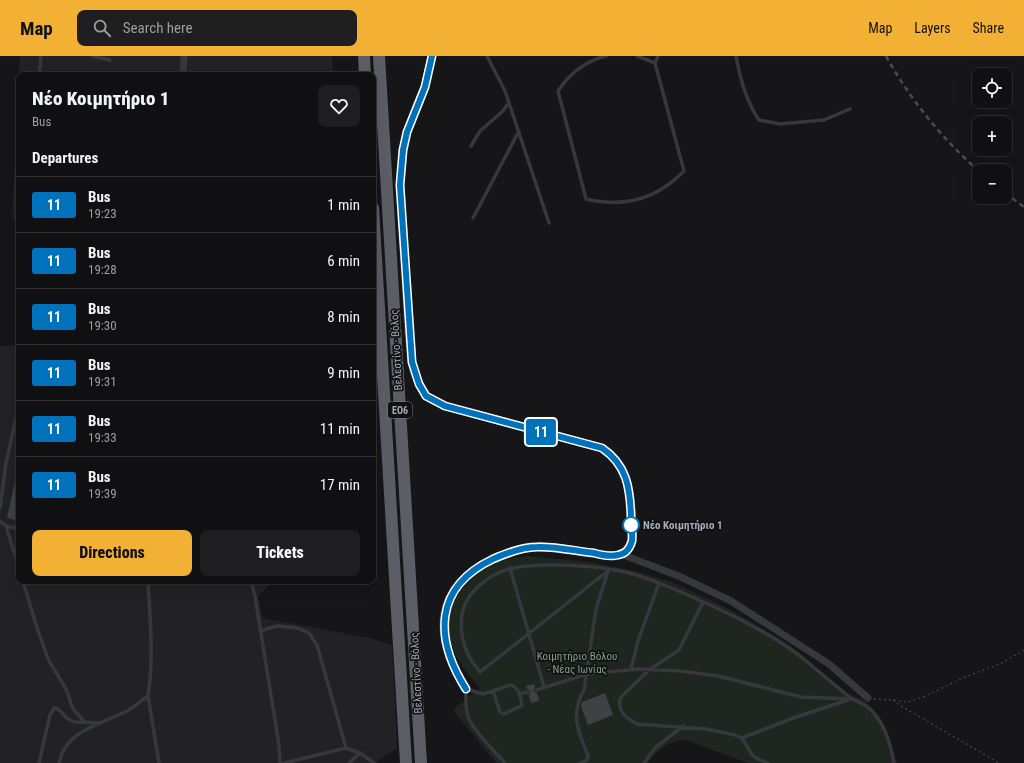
<!DOCTYPE html>
<html lang="en">
<head>
<meta charset="utf-8">
<style>
	body { margin:0; font-family:"Roboto Condensed",sans-serif; background:#1e1e20; color:#f1f3f6; height:100vh; display:flex; flex-direction:column; font-size:15px; white-space:nowrap }
	* { box-sizing:border-box; margin:0 }
	p { font-size:13px; color:#9c9d9f }
	.icon { flex:none; width:22px; height:22px; fill:none; stroke:currentColor; stroke-width:2; stroke-linecap:round; stroke-linejoin:round }
	.map { position:relative; flex:1; overflow:hidden }
	.sheet { position:absolute; left:16px; top:16px; width:360px; height:512px; display:flex; flex-direction:column; background:#101012; border-radius:8px; box-shadow:0 4px 16px #0002,0 0 0 1px #303032 }
	.sheet>* { flex:none }
	.badge { padding:0 8px; border-radius:3px; font-size:14px; line-height:26px }
	.fabs { position:absolute; left:972px; top:12px; display:grid; gap:8px }
	.fabs a { display:grid; place-items:center; width:40px; height:40px; border-radius:8px; background:#101012; box-shadow:0 4px 16px #0002,0 0 0 1px #303032; font-size:20px }
	.map>.badge { position:absolute; translate:-50% -50%; box-shadow:0 0 0 2px #fff }
	h2 { padding:0 16px; font-size:15px; line-height:36px }
	.round { display:grid; place-items:center; flex:none; width:42px; height:42px; border-radius:8px; background:#1e1e20 }
	.headline { display:flex; align-items:center; justify-content:space-between; height:68px; padding:0 16px }
	h1 { font-size:19px; font-weight:800; line-height:30px }
	.button { display:flex; gap:8px; margin-top:auto; padding:8px 16px }
	.button a { flex:1; height:46px; border-radius:8px; background:#f2b134; color:#111; font-size:16px; font-weight:800; line-height:46px; text-align:center }
	.button a+a { background:#1e1e20; color:#f1f3f6 }
	ul { padding:0; list-style:none }
	li { display:flex; align-items:center; gap:12px; height:56px; padding:0 16px; border-top:1px solid #303032 }
	li div { flex:1 }
	li b { display:block; font-size:15px }
	li em { font-style:normal }
	li .badge { min-width:44px; font-weight:700; text-align:center }
	header { display:flex; align-items:center; gap:24px; box-sizing:border-box; height:56px; padding:0 20px; background:#f2b134; color:#111 }
	header strong { font-size:19px }
	nav { display:flex; gap:22px; margin-inline-start:auto; font-size:14px }
	.search { width:280px; height:36px; background:#1e1e20; display:flex; align-items:center; gap:10px; box-sizing:border-box; padding:0 14px; border-radius:8px; color:#9c9d9f; font-size:15px }
	.map>svg:first-child { display:block }
	.built { fill:#222225 }
	.green { fill:#1e261f }
	.building { fill:#404145 }
	.lines { fill:none; stroke-linecap:round; stroke-linejoin:round }
	.path { stroke:#3d3f44; stroke-width:1.5; stroke-dasharray:2 3; stroke-linecap:butt }
	.service { stroke:#37383d; stroke-width:3.5 }
	.minor { stroke:#37383d; stroke-width:7 }
	.tertiary { stroke:#37383d; stroke-width:9 }
	.trunk { stroke:#5b5e65; stroke-width:12 }
	.rail { stroke:#4a4c52; stroke-width:2.5; stroke-dasharray:5 4; stroke-linecap:butt }
	.line-casing { stroke:#fff; stroke-width:9 }
	.line { stroke:#0072bc; stroke-width:6 }
	.stop-dot { fill:#fff; stroke:#0072bc; stroke-width:2 }
	.labels { text-anchor:middle; stroke-width:3.5; stroke-linejoin:round; paint-order:stroke }
	.shield { fill:#111113; stroke:#7b7e86; stroke-width:1 }
	.shield-label { font-size:10px; font-weight:bold; fill:#a8adb8 }
	.street-label { font-size:11px; fill:#a8adb8; stroke:#111113 }
	.stop-label { font-size:11px; font-weight:bold; fill:#a8adb8; stroke:#111113; text-anchor:start }
	.park-label { font-size:11px; fill:#7fa381; stroke:#111113 }
</style>
</head>
<body>
<header>
<strong>Map</strong>
<div class="search"><svg class="icon" aria-label="search" viewBox="0 0 24 24"><circle cx="10" cy="10" r="6"/><path d="M15 15l6 6"/></svg>Search here</div>
<nav><a>Map</a><a>Layers</a><a>Share</a></nav>
</header>
<div class="map">
<svg width="1024" height="707" viewBox="0 0 1024 707">
	<rect width="100%" height="100%" fill="#161618"/>
	<path class="built" d="M20,0h312l1,19h-314v143h-7z
		M0,290h19v235h254l-15,15 5,22 107,20 22,7 5,103 -17,11 -4,4h-376z"/>
	<path class="green" d="M527,500l62,6 41,8 42,12 59,28 57,34 57,48 20,9 15,16 17,46h-149l-65,-24 -15,5 -13,10 -7,9h-152l-43,-53 27,-22c-18,-19 -33,-41 -31,-68 0,-4 0,-8 1,-12 4,-9 11,-18 18,-25 6,-6 13,-14 20,-18 12,-6 27,-7 39,-9z"/>
	<path class="building" d="M16,421h3v44l-12,-3z
		M534,628l1,3 -2,4 4,2 2,8 -8,2 -2,-8 2,-4 -4,-2 -1,-3z
		M605,637l8,22 -25,10 -7,-19 1,-4z"/>
	<g class="lines">
		<path class="path" d="M874,643l19,1 14,2 16,-5 42,-20 35,-13 24,-14
			M893,644l8,6 98,57"/>
		<path class="service" d="M93,0l17,4
			M487,0l18,35 44,132
			M606,0c-21,5 -36,17 -48,35l28,108c38,9 71,0 98,-28l-29,-108 3,-7
			M637,0l18,7
			M736,0c4,23 10,45 23,64l21,4 44,-4 26,-11
			M143,17l7,2
			M39,19l2,-19
			M471,90l9,-15 23,-20 6,-9
			M473,162l46,-87
			M0,452l6,-45 13,-59
			M0,465l6,5 13,3
			M6,470l13,42
			M510,512l34,119
			M609,514l-129,102c-4,-6 -11,-13 -13,-20 -7,-17 -9,-39 2,-55 22,-29 48,-32 83,-32 22,0 47,2 69,6 21,4 40,13 60,21 41,18 83,37 119,64 16,13 31,26 47,39 8,7 18,8 25,16 12,13 19,34 22,52
			M23,525l14,47 12,33 17,28 7,20 12,13
			M251,525l4,15 24,149 1,18
			M703,546l-21,42 -4,7 -28,18 -29,28c-5,13 6,22 16,27l69,5 29,6 7,3 10,17 6,4 10,4
			M260,575l17,-5 20,2 12,5 8,12 29,103
			M631,613l7,-28 21,-58
			M510,629c8,1 11,12 12,20l-3,2 -15,7 -4,-2 -7,-21z
			M536,634l51,-16 52,-5 41,2 38,5 83,21 50,2
			M493,635l-10,3 -17,-5c0,9 -1,18 2,28 4,12 27,35 37,46
			M519,638l9,-2
			M148,640l11,67
			M742,682l54,-21 52,-17
			M39,707l11,-48 4,-7 4,1 10,10 7,3 23,1
			M59,707c6,-33 43,-39 68,-52 7,-4 14,-10 21,-15 6,-37 2,-77 0,-115
			M284,707l62,-15 14,5 14,10
			M349,707l11,-10
			M580,707l7,-3 1,-5c-10,-23 -18,-41 -4,-65l12,-81 12,-38
			M644,707l11,-15 28,-22"/>
		<path class="minor" d="M183,19l1,-19
			M621,498l60,23 50,24 98,63 39,34"/>
		<path class="tertiary" d="M432,0l-7,31 -18,45 -4,18 -3,35 9,148 3,29 3,13 11,21 19,10 157,42c11,7 17,14 22,25 6,13 12,62 5,74 -3,6 -8,8 -15,9l-75,-10c-35,3 -88,28 -94,67 -5,26 7,54 21,76"/>
		<path class="trunk" d="M364,0l1,19
			M379,0l42,707
			M373,152l33,555"/>
		<path class="rail" d="M886,0c24,43 56,83 93,115
			M1005,137l19,14"/>
	</g>
	<g class="lines">
		<defs>
			<path id="line" d="M432,0l-7,31 -18,45 -4,18 -3,35 12,177 7,22 7,12 19,10 157,42c25,17 28,40 29,68 0,8 2,17 1,25 -2,7 -6,13 -14,14 -8,2 -17,0 -24,-2 -19,-2 -39,-7 -57,-6 -15,0 -30,6 -44,12 -59,28 -59,79 -27,130"/>
		</defs>
		<use href="#line" class="line-casing"/>
		<use href="#line" class="line"/>
	</g>
	<circle class="stop-dot" cx="631" cy="469" r="8"/>
	<g class="labels">
		<rect class="shield" x="388" y="346" width="24" height="16" rx="3"/>
		<g class="shield-label">
			<text x="400" y="358">ΕΟ6</text>
		</g>
		<g class="street-label">
			<text transform="translate(396 294) rotate(-93)" y="4">Βελεστίνο - Βόλος</text>
			<text transform="translate(416 617) rotate(-93)" y="4">Βελεστίνο - Βόλος</text>
		</g>
		<g class="stop-label">
			<text x="643" y="473">Νέο Κοιμητήριο 1</text>
		</g>
		<g class="park-label">
			<text x="577" y="604">Κοιμητήριο Βόλου<tspan x="577" dy="13">- Νέας Ιωνίας</tspan></text>
		</g>
	</g>
</svg>
<div class="fabs">
<a><svg class="icon" aria-label="locate" viewBox="0 0 24 24"><circle cx="12" cy="12" r="6"/><path d="M12 2v4M12 18v4M2 12h4M18 12h4"/></svg></a>
<a>+</a>
<a>−</a>
</div>
<b class="badge" style="left:541px;top:376px;background:#0072bc;color:#fff">11</b>
<section class="sheet">
<div class="headline"><div><h1>Νέο Κοιμητήριο 1</h1><p>Bus</p></div><a class="round"><svg class="icon" aria-label="heart" viewBox="0 0 24 24"><path d="M12 20l-8-8c-3-5 5-10 8-4 3-6 11-1 8 4z"/></svg></a></div>
<h2>Departures</h2>
<ul>
<li><span class="badge" style="background:#0072bc;color:#fff">11</span><div><b>Bus</b><p>19:23</p></div><em>1 min</em></li>
<li><span class="badge" style="background:#0072bc;color:#fff">11</span><div><b>Bus</b><p>19:28</p></div><em>6 min</em></li>
<li><span class="badge" style="background:#0072bc;color:#fff">11</span><div><b>Bus</b><p>19:30</p></div><em>8 min</em></li>
<li><span class="badge" style="background:#0072bc;color:#fff">11</span><div><b>Bus</b><p>19:31</p></div><em>9 min</em></li>
<li><span class="badge" style="background:#0072bc;color:#fff">11</span><div><b>Bus</b><p>19:33</p></div><em>11 min</em></li>
<li><span class="badge" style="background:#0072bc;color:#fff">11</span><div><b>Bus</b><p>19:39</p></div><em>17 min</em></li>
</ul>
<div class="button"><a>Directions</a><a>Tickets</a></div>
</section>
</div>
</body>
</html>
